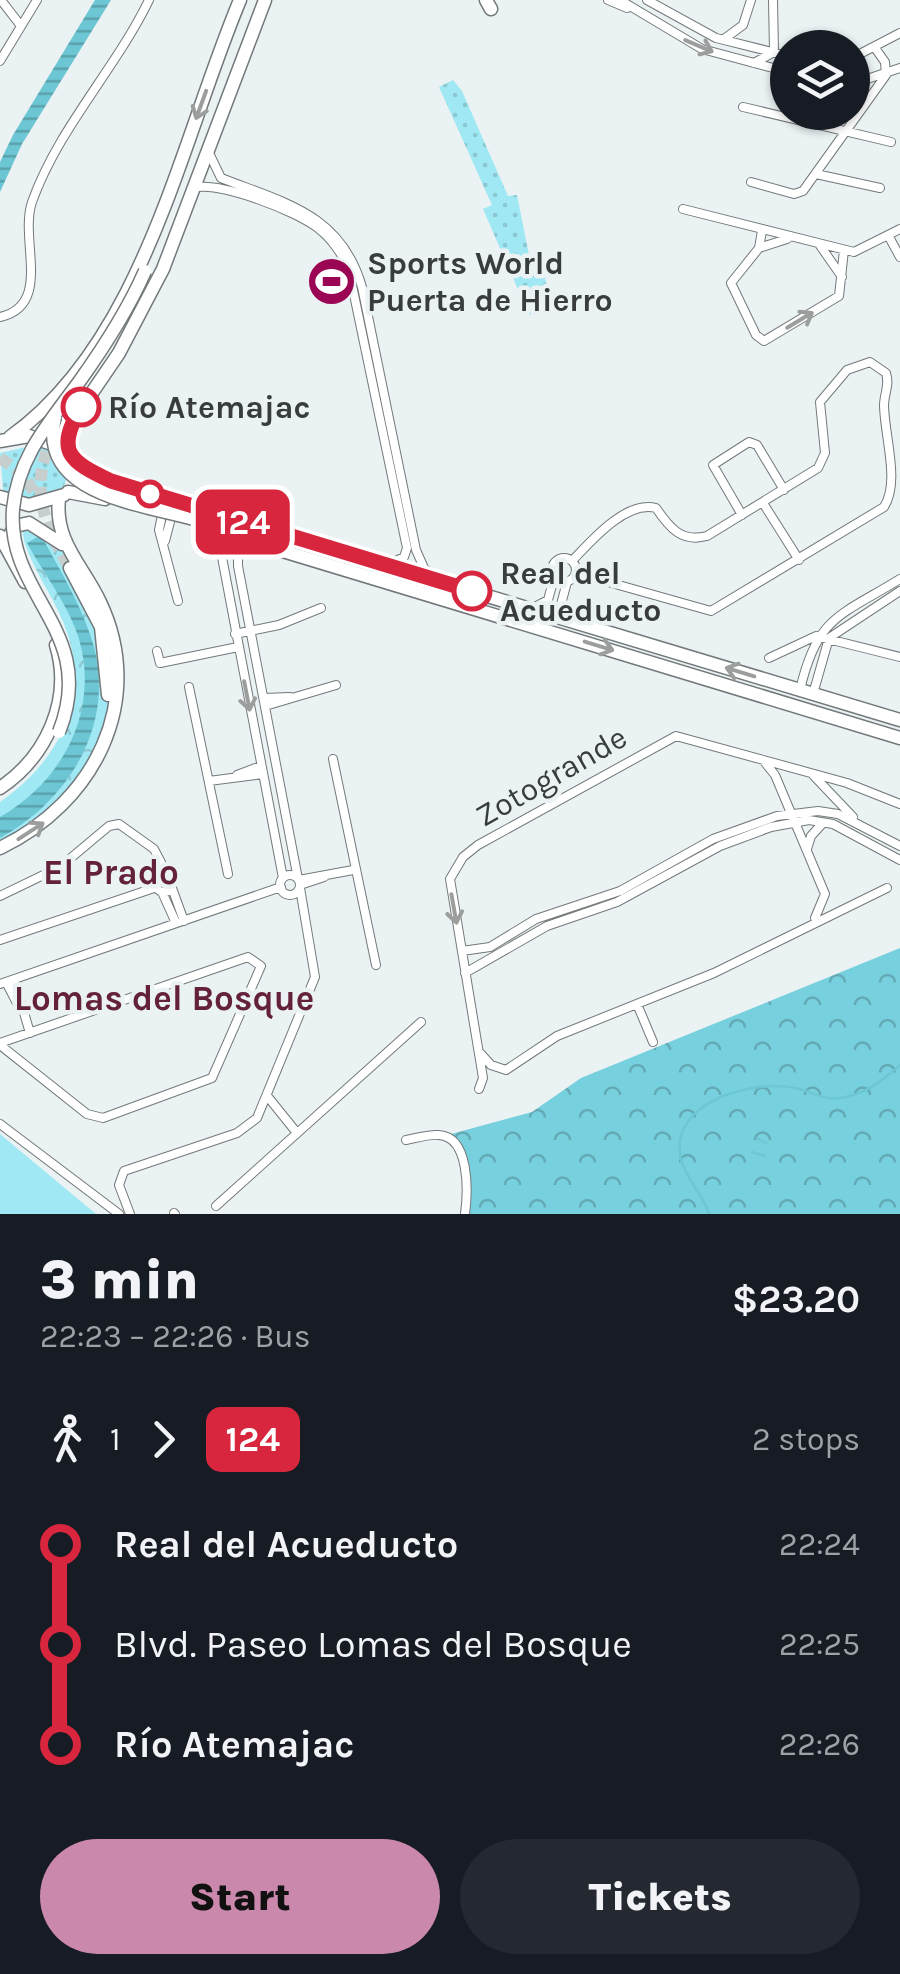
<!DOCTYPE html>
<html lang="en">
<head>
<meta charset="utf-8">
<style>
	body { margin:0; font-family:Karla,sans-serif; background:#242831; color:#f1f3f6; height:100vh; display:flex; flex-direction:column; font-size:38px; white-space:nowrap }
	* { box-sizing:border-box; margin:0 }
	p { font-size:32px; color:#9ea1a6 }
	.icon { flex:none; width:55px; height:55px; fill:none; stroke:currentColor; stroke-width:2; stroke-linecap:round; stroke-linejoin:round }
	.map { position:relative; height:1214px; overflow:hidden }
	.details { display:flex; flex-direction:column; background:#171b24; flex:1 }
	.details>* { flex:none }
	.badge { padding:0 20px; border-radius:15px; font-size:35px; line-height:65px }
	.buttons { position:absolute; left:770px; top:30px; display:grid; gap:20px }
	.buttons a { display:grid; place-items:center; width:100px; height:100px; border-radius:50%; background:#171b24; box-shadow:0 2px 8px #0004; font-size:50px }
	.map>.badge { position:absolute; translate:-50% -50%; box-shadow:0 0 0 5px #fff }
	.legs { display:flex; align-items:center; gap:15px; height:110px; padding:0 40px; font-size:32px }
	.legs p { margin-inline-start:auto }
	.overview { display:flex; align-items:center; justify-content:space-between; height:170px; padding:0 40px }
	h1 { font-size:55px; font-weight:800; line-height:75px }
	.cta { display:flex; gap:20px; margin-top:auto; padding:20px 40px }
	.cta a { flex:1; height:115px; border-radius:60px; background:#ca88ad; color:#111; font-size:40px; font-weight:800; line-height:115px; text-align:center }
	.cta a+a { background:#242831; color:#f1f3f6 }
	ul { padding:0 40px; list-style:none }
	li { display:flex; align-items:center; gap:35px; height:100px; font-size:38px }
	li i { display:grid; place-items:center; width:15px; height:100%; margin:0 12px; background:currentColor }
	li i::after { content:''; width:25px; height:25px; margin:-12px; border:8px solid; border-radius:50%; background:#171b24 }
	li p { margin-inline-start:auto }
	li:first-child i { background:linear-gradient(#0000 50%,currentColor 0) }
	li:last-child i { background:linear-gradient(currentColor 50%,#0000 0) }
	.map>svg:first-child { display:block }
	.grass { fill:#a0e8f3 }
	.forest { fill:url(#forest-crowns) }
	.park { fill:url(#park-crowns) }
	.garden { fill:url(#garden-dots) }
	.water { fill:url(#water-rules) }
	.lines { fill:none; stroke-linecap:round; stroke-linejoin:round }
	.stream { stroke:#6cc6d3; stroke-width:2.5 }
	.primary-tunnel { stroke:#c7cece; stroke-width:12; stroke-dasharray:12 6; stroke-linecap:butt }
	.street-casing { stroke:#73797b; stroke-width:10 }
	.primary-casing { stroke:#73797b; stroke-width:15 }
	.street { stroke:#fff; stroke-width:8 }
	.primary { stroke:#fff; stroke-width:12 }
	.primary-bridge-casing { stroke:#73797b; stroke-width:15; stroke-linecap:butt }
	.primary-bridge { stroke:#fff; stroke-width:12 }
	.oneway { stroke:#9c9e9e }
	.line-1-casing { stroke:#fff; stroke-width:22 }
	.line-1 { stroke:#d7263d; stroke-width:15 }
	.stop-1-dot { fill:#fff; stroke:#d7263d; stroke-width:5 }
	.labels { text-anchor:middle; stroke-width:9; stroke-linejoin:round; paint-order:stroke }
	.poi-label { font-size:32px; font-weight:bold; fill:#393c3c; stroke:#eaf2f3; text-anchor:start }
	.stop-label { font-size:32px; font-weight:bold; fill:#393c3c; stroke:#eaf2f3; text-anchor:start }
	.street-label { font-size:32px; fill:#393c3c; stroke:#eaf2f3 }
	.neighbourhood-label { font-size:35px; font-weight:bold; fill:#64213c; stroke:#eaf2f3 }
</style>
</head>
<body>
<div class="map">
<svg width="900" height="1214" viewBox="0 0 900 1214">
	<defs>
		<pattern id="forest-crowns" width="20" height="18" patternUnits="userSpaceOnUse" patternTransform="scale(2.5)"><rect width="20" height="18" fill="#77d0de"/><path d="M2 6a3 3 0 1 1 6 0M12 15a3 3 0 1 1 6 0" fill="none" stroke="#63aab5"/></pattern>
		<pattern id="park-crowns" width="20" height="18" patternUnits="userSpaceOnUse" patternTransform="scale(2.5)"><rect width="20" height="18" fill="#a0e8f3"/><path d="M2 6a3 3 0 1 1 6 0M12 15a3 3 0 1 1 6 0" fill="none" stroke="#8bc8d1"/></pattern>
		<pattern id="garden-dots" width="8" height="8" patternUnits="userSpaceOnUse" patternTransform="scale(2.5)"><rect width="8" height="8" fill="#a0e8f3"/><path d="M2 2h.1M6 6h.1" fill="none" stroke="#8bc8d1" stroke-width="1.8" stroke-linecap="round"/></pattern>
		<pattern id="water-rules" width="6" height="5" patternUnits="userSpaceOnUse" patternTransform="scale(2.5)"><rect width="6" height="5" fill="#6cc6d3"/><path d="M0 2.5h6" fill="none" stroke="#5aa2ac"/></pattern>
	</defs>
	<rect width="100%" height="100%" fill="#eaf2f3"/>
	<path class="grass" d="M0,1134l96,80h-96z"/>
	<path class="forest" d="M900,948v266h-431l-6,-63 -12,-17 81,-22 49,-34z"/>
	<path class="park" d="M35,529l26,19 14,18 19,53 14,84 -4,26 -26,59 -78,59v-45c55,-38 90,-98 68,-167 -10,-32 -32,-59 -43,-91l-3,-14z"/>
	<path class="garden" d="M453,80l9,11 46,105 9,-1 16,80 10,-1 12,29 -26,12 -46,-106 9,-4 -53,-118z
		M35,445c23,8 42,21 26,46l-35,8 -23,-9 -3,-37z"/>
	<path class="water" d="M95,0h16l-89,144 -22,48v-30l13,-27z
		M41,535c19,36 42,72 53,112 21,79 -26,154 -94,191v-21c62,-35 100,-106 79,-178 -10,-33 -35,-65 -52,-96z"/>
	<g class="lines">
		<path class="stream" d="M757,1138l9,5
			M752,1152l13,4
			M709,1214c-6,-20 -24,-36 -28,-55 -14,-57 73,-80 114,-71 16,3 29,13 45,10 26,-4 41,-16 60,-33"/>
		<path class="primary-tunnel" d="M54,435c-26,51 -11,88 16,133
			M0,458l23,16 14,23"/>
		<defs>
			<path id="street" d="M1,0l20,26
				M608,0l19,8
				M620,0l82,49 86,23
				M647,0l69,38 72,18
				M724,39l19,-14 8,-25
				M852,58l48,-25
				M0,61l37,-61
				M754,63l20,-11 -1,-52
				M852,84l48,-16
				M743,107l148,35
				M209,153l12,25c64,25 120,36 141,109l54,263 8,18 11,9
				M816,174l64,14
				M751,182l43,12 9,-3 83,-116 -1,-13 -10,-14
				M193,188c26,-7 104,23 126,41 13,10 21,23 29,37l59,282 -3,9 -17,8
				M683,209l171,43 46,-23
				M762,231l-3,17 -28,35 25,52 8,6 75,-45 5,-46
				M888,235l12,22
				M819,244l23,33
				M759,248l28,-9
				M0,317c53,-12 19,-77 32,-115 27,-75 83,-132 117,-202
				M763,503l36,57
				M162,515l-3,15 19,71
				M742,515l-29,-50 36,-23 8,3 27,45
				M217,531l66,347
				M238,538v28l60,313
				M165,541l6,-23
				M552 570a12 12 0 1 1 24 0a12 12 0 1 1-24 0Z
				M572,561c19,-20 54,-61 84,-53 13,19 25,35 51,28l111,-68 7,-15 -5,-51 27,-32 23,-8 16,11c4,13 -2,20 -2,33 1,33 16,76 0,101l-173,104 -135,-38
				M567,582l-7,26 8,12
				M533,608l15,-8 6,-22
				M235,634l44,-9 42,-17
				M157,651l3,12 78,-16
				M769,658l47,-22 84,21
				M189,687l39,187
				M800,690c17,-74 40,-74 100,-111
				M813,694l16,-56 71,-47
				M264,698l26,-1
				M265,706l71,-21
				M333,759l43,206
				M763,760l12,15 50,119 -10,24
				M237,775l24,-9
				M814,776l39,41
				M209,781l54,-7
				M807,849l4,-13 11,-12
				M280 885a10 10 0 1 1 20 0a10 10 0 1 1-20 0Z
				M156 884a8 8 0 1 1 16 0a8 8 0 1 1-16 0Z
				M299,880l54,-10
				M300,885l24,-8
				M172,888l12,33
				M162,892l14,31
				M0,896l60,-29 49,-41 10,-2 35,25 15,29
				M0,940l157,-53
				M462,951l28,-4 46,-28 84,-28 93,-52 64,-23 41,-5 20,3 62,32
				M465,973l82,-47 70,-24 103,-56 51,-19 38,-7 24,4 67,36
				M14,979l16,54
				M6,982l14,27
				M0,984l281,-97
				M637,1004l16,38
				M0,1043l248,-86 13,9 -49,112 -109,40 -16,-4 -87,-69
				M480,1053l11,12 15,5 51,-34 157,-63 173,-85
				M479,1089l4,-11 -33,-199 13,-22 15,-12 198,-109 171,47 53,21
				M268,1097l29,36
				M0,1124l119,90
				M406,1140c10,-2 23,-6 33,-5 31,2 29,57 26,79
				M216,1206l205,-184
				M174,1213l1,1
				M130,1214l-11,-29 5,-14 113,-38 20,-15 58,-141 -15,-89"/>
			<path id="primary" d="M486,0l5,9
				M60,423l19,-27
				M10,437c133,-95 170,-294 230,-437
				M0,441l29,-5 34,12
				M67,453l5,-31 47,-69 44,-84 102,-269
				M73,460l38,21 80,26 709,213
				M68,492l37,7
				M0,497l29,8 35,-10
				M220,532l680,206
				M10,535l5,-9 14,-3 33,21
				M0,536l25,46
				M70,568l31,59 7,68
				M0,788c46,-31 73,-88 56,-143
				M0,848c94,-45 147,-147 100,-246 -17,-36 -46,-61 -41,-103"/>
		</defs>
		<use href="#street" class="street-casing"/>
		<use href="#primary" class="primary-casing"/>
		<use href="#street" class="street"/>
		<use href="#primary" class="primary"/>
		<defs>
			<path id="primary-bridge" d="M55,417c-20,91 120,87 178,115
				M59,732c40,-101 -53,-135 -46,-223 5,-52 36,-86 66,-127 25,-35 49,-72 66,-111"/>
		</defs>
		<use href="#primary-bridge" class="primary-bridge-casing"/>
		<use href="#primary-bridge" class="primary-bridge"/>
	</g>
	<defs><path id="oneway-shaft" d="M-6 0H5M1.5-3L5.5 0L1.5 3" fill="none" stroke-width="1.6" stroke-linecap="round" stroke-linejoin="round" transform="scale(2.5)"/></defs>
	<g class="oneway">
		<use href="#oneway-shaft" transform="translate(699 46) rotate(23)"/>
		<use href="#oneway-shaft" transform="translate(201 105) rotate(110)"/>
		<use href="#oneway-shaft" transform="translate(800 320) rotate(-31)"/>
		<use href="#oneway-shaft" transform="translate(599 646) rotate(17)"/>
		<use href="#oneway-shaft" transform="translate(740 672) rotate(-163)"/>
		<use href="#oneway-shaft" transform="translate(247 696) rotate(79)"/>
		<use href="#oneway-shaft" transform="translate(31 831) rotate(-33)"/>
		<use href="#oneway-shaft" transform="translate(454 909) rotate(80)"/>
	</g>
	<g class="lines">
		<defs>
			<path id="line-1" d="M81,407c-26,45 -12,54 30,74l361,110"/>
		</defs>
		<use href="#line-1" class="line-1-casing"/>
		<use href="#line-1" class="line-1"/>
	</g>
	<defs>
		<symbol id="stadium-disc" viewBox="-11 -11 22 22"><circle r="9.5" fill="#9b0654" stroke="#eaf2f3"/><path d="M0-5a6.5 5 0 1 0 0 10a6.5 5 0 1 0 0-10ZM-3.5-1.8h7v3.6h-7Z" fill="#fff"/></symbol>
	</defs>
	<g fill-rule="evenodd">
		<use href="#stadium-disc" x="304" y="254" width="55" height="55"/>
	</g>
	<g class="stop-1-dot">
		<circle cx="81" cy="407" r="18"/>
		<circle cx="150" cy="494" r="12"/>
		<circle cx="472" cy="591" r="18"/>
	</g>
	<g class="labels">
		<g class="poi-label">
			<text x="367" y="274">Sports World<tspan x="367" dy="37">Puerta de Hierro</tspan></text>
		</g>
		<g class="stop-label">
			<text x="108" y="418">Río Atemajac</text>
			<text x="500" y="584">Real del<tspan x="500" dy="37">Acueducto</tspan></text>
		</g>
		<g class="street-label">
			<text transform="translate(551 776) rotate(-30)" y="11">Zotogrande</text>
		</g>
		<g class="neighbourhood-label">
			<text x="111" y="884">El Prado</text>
			<text x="164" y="1010">Lomas del Bosque</text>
		</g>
	</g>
</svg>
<div class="buttons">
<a><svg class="icon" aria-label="layers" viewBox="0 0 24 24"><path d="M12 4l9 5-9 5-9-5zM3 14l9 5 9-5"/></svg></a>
</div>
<b class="badge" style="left:243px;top:522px;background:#d7263d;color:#fff">124</b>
</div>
<section class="details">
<div class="overview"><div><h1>3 min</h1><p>22:23 – 22:26 · Bus</p></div><b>$23.20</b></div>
<div class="legs"><svg class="icon" aria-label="walk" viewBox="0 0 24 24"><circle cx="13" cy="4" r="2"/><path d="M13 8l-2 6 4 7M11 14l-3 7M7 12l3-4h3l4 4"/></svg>1<svg class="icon" aria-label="forward" viewBox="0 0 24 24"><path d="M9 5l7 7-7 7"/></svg><b class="badge" style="background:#d7263d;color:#fff">124</b><p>2 stops</p></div>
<ul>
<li><i style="color:#d7263d"></i><b>Real del Acueducto</b><p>22:24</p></li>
<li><i style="color:#d7263d"></i><span>Blvd. Paseo Lomas del Bosque</span><p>22:25</p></li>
<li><i style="color:#d7263d"></i><b>Río Atemajac</b><p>22:26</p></li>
</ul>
<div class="cta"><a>Start</a><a>Tickets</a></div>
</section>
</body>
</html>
